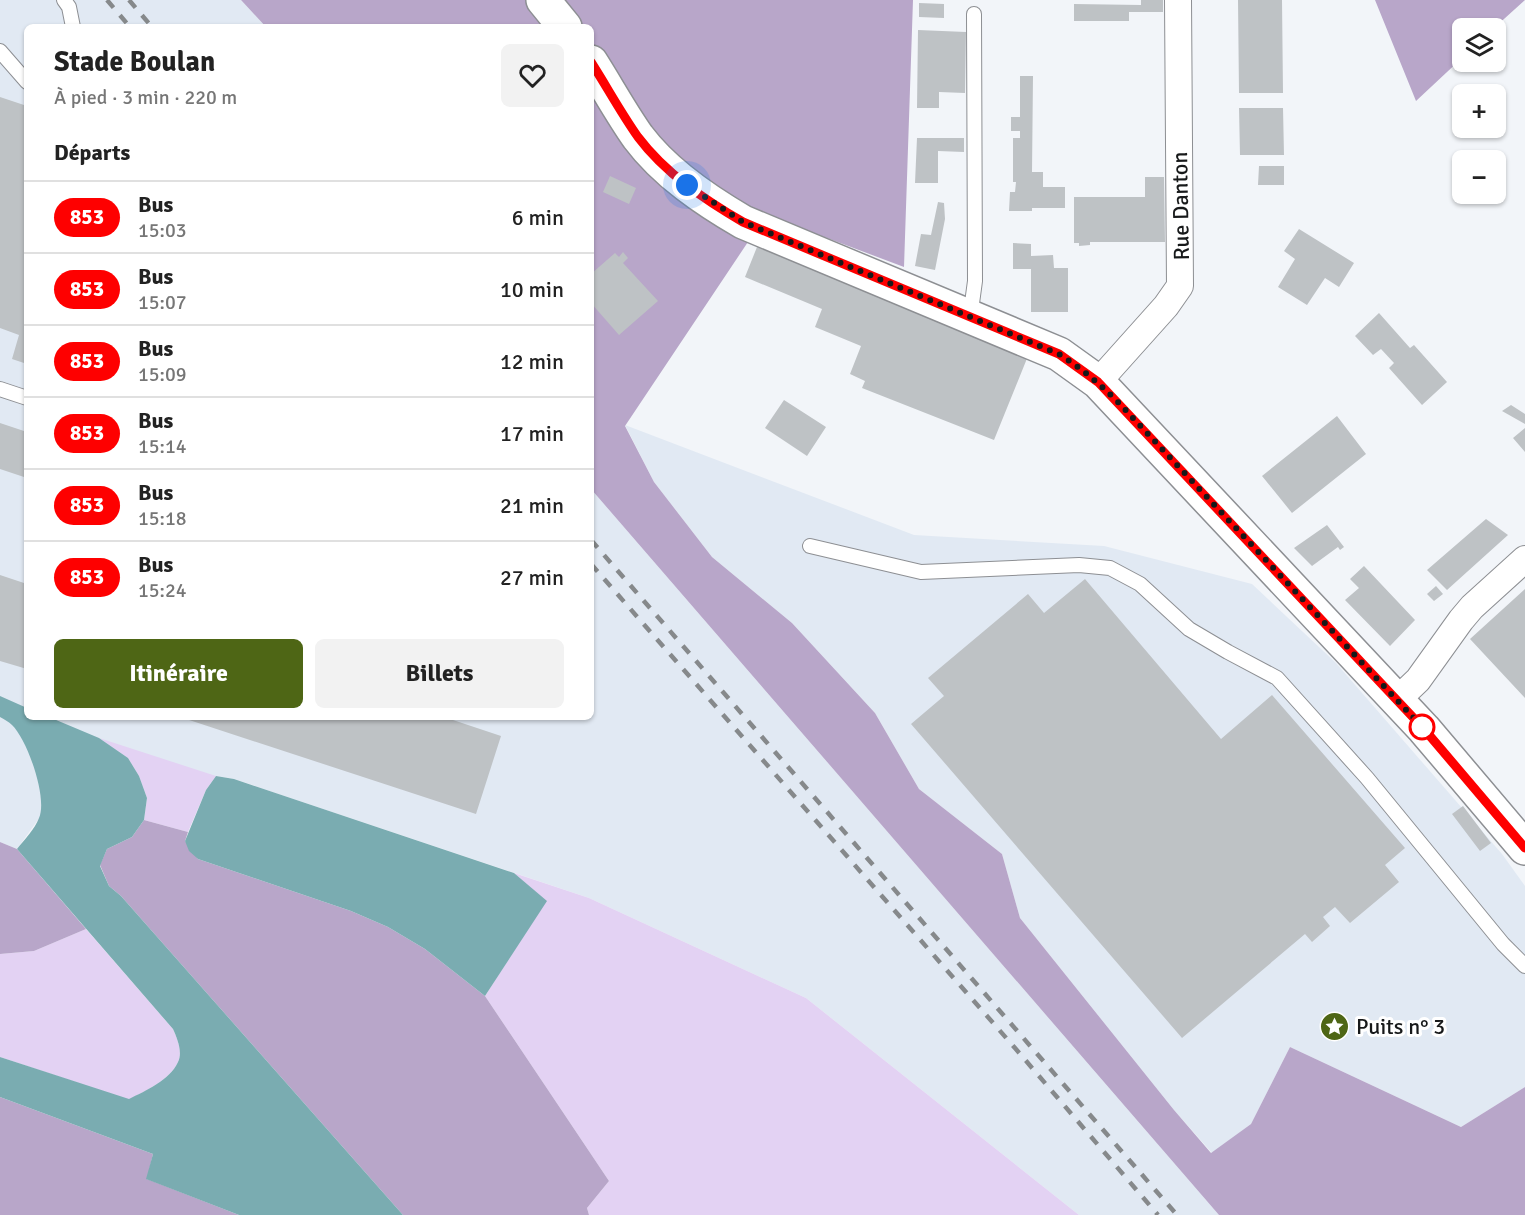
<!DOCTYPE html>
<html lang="fr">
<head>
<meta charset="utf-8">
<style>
	body { margin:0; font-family:Signika,sans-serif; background:#f2f2f2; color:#222; height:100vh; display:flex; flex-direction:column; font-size:22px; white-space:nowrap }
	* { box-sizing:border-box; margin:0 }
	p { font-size:20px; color:#767676 }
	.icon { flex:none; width:33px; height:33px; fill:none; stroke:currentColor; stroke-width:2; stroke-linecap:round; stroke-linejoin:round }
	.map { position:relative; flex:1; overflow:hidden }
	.panel { position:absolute; left:24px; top:24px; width:570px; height:696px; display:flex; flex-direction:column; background:#fff; border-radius:9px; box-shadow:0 2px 4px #0004 }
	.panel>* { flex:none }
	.badge { padding:0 12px; border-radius:20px; font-size:21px; line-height:39px }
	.fabs { position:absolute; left:1452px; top:18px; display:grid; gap:12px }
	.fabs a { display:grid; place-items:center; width:54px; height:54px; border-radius:9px; background:#fff; box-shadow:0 2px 4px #0004; font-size:30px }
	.you { position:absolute; width:30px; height:30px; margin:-15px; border:4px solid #fff; border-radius:50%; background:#1a73e8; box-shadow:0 0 0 9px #1a73e833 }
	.map>.badge { position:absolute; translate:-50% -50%; box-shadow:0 0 0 3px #fff }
	h2 { padding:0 30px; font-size:22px; line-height:54px }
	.round { display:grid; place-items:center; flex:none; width:63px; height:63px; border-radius:9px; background:#f2f2f2 }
	.head { display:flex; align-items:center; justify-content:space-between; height:102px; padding:0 30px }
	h1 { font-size:28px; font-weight:800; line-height:45px }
	.cta { display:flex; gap:12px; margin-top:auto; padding:12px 30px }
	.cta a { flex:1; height:69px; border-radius:9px; background:#4e6615; color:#fff; font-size:24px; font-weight:800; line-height:69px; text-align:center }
	.cta a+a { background:#f2f2f2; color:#222 }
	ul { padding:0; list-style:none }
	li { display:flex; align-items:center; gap:18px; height:72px; padding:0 30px; border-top:2px solid #e0e0e0 }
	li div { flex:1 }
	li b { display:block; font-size:22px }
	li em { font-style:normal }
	li .badge { min-width:66px; font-weight:700; text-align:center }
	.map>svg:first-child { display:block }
	.built { fill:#e1e9f3 }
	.green { fill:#e3d2f3 }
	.forest { fill:#b8a6c9 }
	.water { fill:#7aacb1 }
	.building { fill:#bec2c5 }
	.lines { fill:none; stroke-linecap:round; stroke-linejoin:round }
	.service-casing { stroke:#8d8f93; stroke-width:16 }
	.minor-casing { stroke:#8d8f93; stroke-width:28 }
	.tertiary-casing { stroke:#8d8f93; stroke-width:36 }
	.service { stroke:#fff; stroke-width:14 }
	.minor { stroke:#fff; stroke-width:26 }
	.tertiary { stroke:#fff; stroke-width:33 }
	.rail { stroke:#86898b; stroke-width:4.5; stroke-dasharray:10 10; stroke-linecap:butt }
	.line-casing { stroke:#fff; stroke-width:14 }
	.line { stroke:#fe0000; stroke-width:9 }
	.walk { stroke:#17191a; stroke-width:6; stroke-dasharray:0 10.8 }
	.stop-dot { fill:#fff; stroke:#fe0000; stroke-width:3 }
	.labels { text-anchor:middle; stroke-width:6; stroke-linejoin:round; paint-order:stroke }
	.street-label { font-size:22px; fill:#17191a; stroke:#fff }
	.poi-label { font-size:22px; fill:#17191a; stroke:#fff; text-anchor:start }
</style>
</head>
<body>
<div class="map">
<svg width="1525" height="1215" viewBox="0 0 1525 1215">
	<rect width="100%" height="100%" fill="#f2f5f9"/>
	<path class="built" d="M0,0h241l25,27h-239v690h564v-228l628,726h-140l-273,-217 -217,-100 -355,-119 -18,-3 -176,41 -23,32 -17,-7z
		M625,425l289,110 190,11 148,38 84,79 166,191 23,32v201l-64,40 -171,-80 -39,77 -39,29 -38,-43 -154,-192 -18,-64 -83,-65 -44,-76 -83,-90 -80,-66 -58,-75z"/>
	<path class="green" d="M99,738l117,38 -10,14 -18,42 -44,-12 3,-22 -8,-22 -11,-18z
		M514,873l75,25 217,100 273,217h-490l-2,-7 22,-27 -124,-185 61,-95z
		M86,929l87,100c4,9 10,23 5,33 -8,18 -33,29 -49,38l-129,-43v-103l34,-3z"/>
	<path class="forest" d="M241,0h672l-9,267 -138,-52 -141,211 29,56 58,75 80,66 83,90 44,76 83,65 18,64 154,192 37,43 40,-29 39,-77 171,80 64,-40v128h-306l-628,-726v-462h-325z
		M1375,0h150l-31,28h-32v30l-46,43z
		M144,820l44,12 -3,9 13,18 153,52 37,16 37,22 60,47 124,185 -22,27 2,7h-186l-282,-319 -12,-10 -9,-21 7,-16 25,-12z
		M0,842l17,7 69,80 -52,22 -34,3z
		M0,1097l153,57 -6,25 92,36h-239z"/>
	<path class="water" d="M0,696l27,12v9h22l50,21 29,20 11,18 8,22 -3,22 -12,17 -25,12 -7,17 9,20 12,10 282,319h-164l-93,-36 7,-25 -153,-57v-40l129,42c16,-8 41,-19 49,-37 5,-10 -1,-24 -5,-33l-156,-180c7,-9 18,-20 22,-31 9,-20 -12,-79 -27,-93 -3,-3 -8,-6 -12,-8z
		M216,776l18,3 280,94 33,28 -62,95 -60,-47 -37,-22 -37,-16 -153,-52 -9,-8 -4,-10 21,-51z"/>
	<path class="building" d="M1141,0h22v12h-34v9h-55v-17l67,1z
		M1238,0h44l1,93h-44z
		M919,3l25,1v14l-25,-1z
		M918,30l48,2 -1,61 -26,-1v16h-22z
		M1020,76h13l-1,96h11v15h22v21h-33v3h-23l1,-19h5l1,-10h-3v-44h7v-7h-9v-14h9z
		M0,97l27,9v258l-15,-5 7,-24 -19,-7z
		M1239,108h44l1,47h-44z
		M917,138h47v14l-26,-1v32h-23z
		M1259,166h25v19h-26z
		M610,176l26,12 -7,16 -26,-12z
		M1145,177h19l1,65h-75v3l-11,1v-3h-5v-46h71z
		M938,202l6,1 1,16 -10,51 -20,-4 6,-32 10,1z
		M1299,229l55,34 -15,24 -14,-9 -18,27 -29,-18 17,-28 -11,-8z
		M1013,243l18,1v12l22,-1 1,13h14v44h-37v-43h-18z
		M757,247l271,109 -34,84 -132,-52 3,-7 -15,-7 11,-28 -46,-19 7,-18 -77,-32z
		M623,252l5,6 -5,5 35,38 -39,34 -28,-32v-29l24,-21 4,4z
		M1379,313l31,35 4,-3 33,37 -25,23 -33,-37 5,-5 -13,-14 -8,6 -18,-19z
		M784,400l42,27 -19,29 -42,-28z
		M1511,405l14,9v10l-23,-13z
		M1337,416l29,38 -74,59 -30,-37z
		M0,423l27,9v46l-27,-9z
		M1525,428v24l-12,-14z
		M1486,519l22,16 -61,55 -20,-20z
		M1327,525l17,22 -4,3 -2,-3 -26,19 -18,-18z
		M1364,566l51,54 -25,26 -45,-46 14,-12 -9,-9z
		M0,575l27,9v85l-27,-8z
		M1085,579l136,160 51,-44 133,153 -20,17 14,17 -49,41 -15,-16 -12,10 7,9 -18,16 -7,-8 -123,104 -271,-314 33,-28 -16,-18 100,-84 16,19z
		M1436,586l7,8 -9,7 -7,-7z
		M1525,589v109l-55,-59z
		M180,717h264l57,19 -25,78z
		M1463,806l28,37 -11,8 -28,-37z"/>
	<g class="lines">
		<defs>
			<path id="service" d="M64,0l5,7 4,20
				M0,51l27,31
				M970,318l5,-37 -1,-267
				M0,389l27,9
				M810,546l111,26 158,-7 31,3 30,16 49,45 39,23 49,26 90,100 136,166 22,22"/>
			<path id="minor" d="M1098,382l68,-76 14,-20 -2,-286
				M1397,700l21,-20 43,-60 11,-13 53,-48"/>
			<path id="tertiary" d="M543,0l22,27
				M591,62c16,25 30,51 47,75 27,36 67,63 105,85l316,132 39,28 326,347 101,119"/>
		</defs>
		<use href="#service" class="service-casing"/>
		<use href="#minor" class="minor-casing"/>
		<use href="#tertiary" class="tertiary-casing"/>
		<use href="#service" class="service"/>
		<use href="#minor" class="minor"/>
		<use href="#tertiary" class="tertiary"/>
		<path class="rail" d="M107,0l23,27
			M129,0l23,27
			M591,540l586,675
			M591,564l424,484 143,167"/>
	</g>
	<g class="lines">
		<defs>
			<path id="line" d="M591,62c16,25 30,51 47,75 27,36 67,63 105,85l316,132 39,28 326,347 101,119"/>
		</defs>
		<use href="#line" class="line-casing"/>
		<use href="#line" class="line"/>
		<path class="walk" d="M687,185l56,37 316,132c22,14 41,30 60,49l305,326 -2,-2"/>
	</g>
	<defs>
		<symbol id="sight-disc" viewBox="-11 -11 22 22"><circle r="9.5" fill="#4e6615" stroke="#fff"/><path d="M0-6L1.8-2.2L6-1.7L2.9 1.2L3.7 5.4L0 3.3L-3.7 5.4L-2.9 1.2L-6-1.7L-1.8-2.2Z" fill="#fff"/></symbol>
	</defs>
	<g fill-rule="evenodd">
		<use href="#sight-disc" x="1318" y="1010" width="33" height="33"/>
	</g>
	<circle class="stop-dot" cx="1422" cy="727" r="12"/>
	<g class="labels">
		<g class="street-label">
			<text transform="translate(1180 206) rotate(-91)" y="8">Rue Danton</text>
		</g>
		<g class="poi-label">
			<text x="1356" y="1034">Puits n° 3</text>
		</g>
	</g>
</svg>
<div class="fabs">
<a><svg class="icon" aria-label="layers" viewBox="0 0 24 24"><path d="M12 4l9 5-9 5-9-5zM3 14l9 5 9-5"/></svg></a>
<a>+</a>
<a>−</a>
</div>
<div class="you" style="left:687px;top:185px"></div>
<section class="panel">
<div class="head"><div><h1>Stade Boulan</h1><p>À pied · 3 min · 220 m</p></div><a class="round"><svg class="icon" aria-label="heart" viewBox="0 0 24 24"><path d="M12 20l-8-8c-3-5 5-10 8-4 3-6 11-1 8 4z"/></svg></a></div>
<h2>Départs</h2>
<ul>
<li><span class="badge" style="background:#fe0000;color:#fff">853</span><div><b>Bus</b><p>15:03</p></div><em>6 min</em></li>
<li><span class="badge" style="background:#fe0000;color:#fff">853</span><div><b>Bus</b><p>15:07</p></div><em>10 min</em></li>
<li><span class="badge" style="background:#fe0000;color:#fff">853</span><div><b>Bus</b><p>15:09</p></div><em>12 min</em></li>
<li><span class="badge" style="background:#fe0000;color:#fff">853</span><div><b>Bus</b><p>15:14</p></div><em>17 min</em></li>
<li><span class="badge" style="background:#fe0000;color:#fff">853</span><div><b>Bus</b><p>15:18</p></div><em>21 min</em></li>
<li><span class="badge" style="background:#fe0000;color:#fff">853</span><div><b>Bus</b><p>15:24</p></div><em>27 min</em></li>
</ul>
<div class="cta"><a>Itinéraire</a><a>Billets</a></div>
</section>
</div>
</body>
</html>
